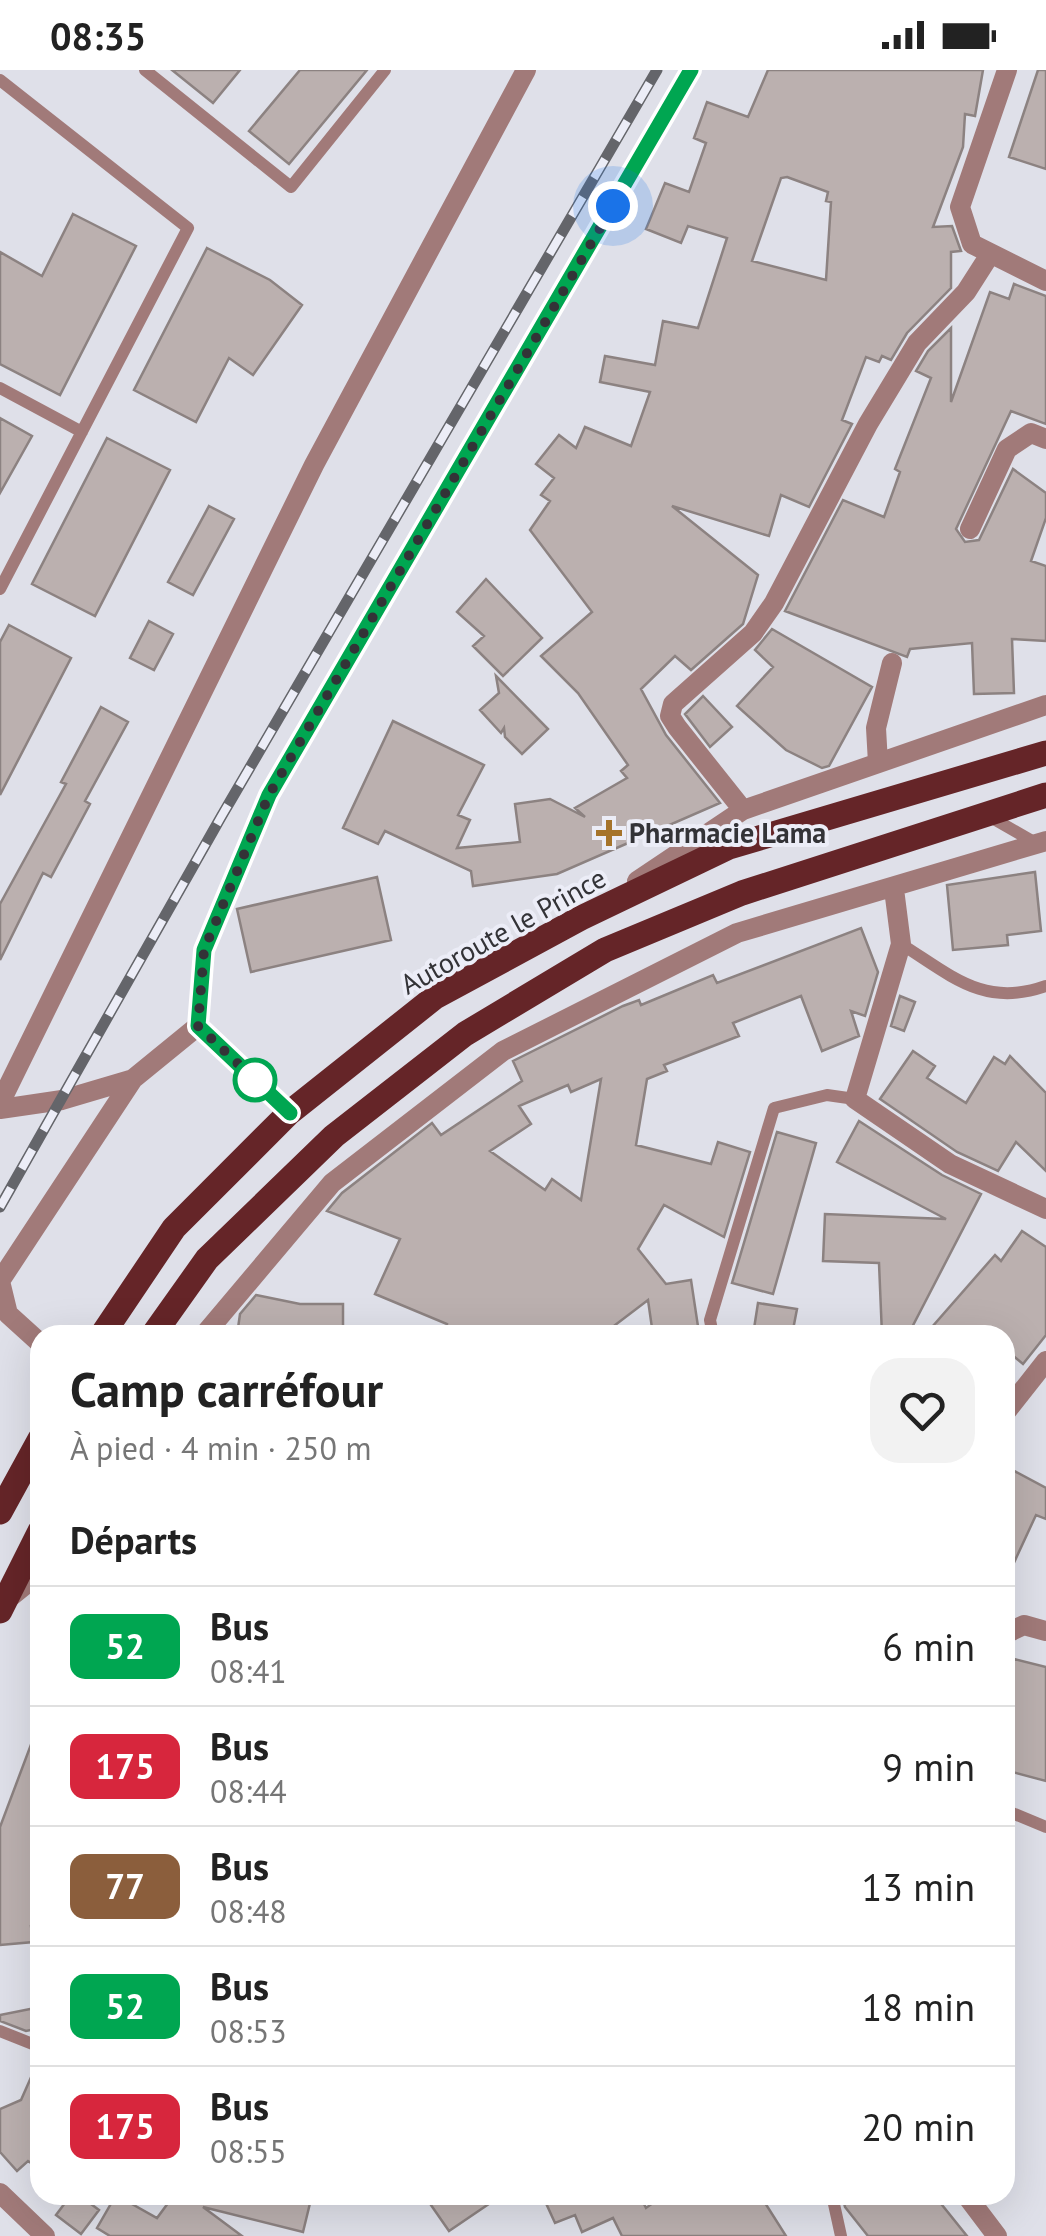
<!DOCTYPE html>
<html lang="fr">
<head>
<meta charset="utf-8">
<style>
	body { margin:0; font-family:"PT Sans",sans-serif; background:#f2f2f2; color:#222; height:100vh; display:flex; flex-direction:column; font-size:38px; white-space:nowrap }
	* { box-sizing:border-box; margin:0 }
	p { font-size:32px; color:#767676 }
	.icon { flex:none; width:55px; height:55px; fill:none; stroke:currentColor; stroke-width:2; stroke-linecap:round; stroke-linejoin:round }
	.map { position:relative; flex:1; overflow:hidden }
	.sheet { position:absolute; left:30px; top:1255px; width:985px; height:880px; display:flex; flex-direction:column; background:#fff; border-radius:30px; box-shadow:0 10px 40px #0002 }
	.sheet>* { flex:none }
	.badge { padding:0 20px; border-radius:15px; font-size:35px; line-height:65px }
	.you { position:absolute; width:50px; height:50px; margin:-25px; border:8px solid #fff; border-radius:50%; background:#1a73e8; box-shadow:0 0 0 15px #1a73e833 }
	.map>.badge { position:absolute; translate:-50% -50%; box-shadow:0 0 0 5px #fff }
	h2 { padding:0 40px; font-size:38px; line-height:90px }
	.round { display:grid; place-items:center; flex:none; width:105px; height:105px; border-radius:30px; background:#f2f2f2 }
	.headline { display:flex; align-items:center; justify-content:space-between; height:170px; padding:0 40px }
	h1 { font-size:48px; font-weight:700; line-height:75px }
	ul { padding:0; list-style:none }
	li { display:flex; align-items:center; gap:30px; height:120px; padding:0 40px; border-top:2px solid #e0e0e0 }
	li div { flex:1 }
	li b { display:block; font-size:38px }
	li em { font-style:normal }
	li .badge { min-width:110px; font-weight:700; text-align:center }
	.status { display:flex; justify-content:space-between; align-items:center; height:70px; padding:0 50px; background:#fff; direction:ltr }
	.status svg { height:28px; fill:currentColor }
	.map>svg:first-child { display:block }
	.building { fill:#bbb0af; stroke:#8c8281; stroke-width:2.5; fill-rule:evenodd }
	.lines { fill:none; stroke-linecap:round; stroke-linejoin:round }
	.lane { stroke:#a17a79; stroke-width:12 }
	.street { stroke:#a17a79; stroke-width:20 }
	.secondary { stroke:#7f4949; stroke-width:20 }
	.primary { stroke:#652528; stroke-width:25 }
	.rail-casing { stroke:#64656a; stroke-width:11 }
	.rail { stroke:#ecedf7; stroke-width:8; stroke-dasharray:22; stroke-linecap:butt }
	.line-casing { stroke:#fff; stroke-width:22 }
	.line { stroke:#00a651; stroke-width:15 }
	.walk { stroke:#333337; stroke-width:10; stroke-dasharray:0 18 }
	.poi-dot { fill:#a6742b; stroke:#ecedf7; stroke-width:4 }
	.stop-dot { fill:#fff; stroke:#00a651; stroke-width:5 }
	.labels { text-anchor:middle; stroke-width:8; stroke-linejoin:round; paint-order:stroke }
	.poi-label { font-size:28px; font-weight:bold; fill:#333337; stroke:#ecedf7; text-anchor:start }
	.street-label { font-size:28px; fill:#333337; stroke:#ecedf7 }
</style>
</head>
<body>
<div class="status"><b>08:35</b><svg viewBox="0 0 49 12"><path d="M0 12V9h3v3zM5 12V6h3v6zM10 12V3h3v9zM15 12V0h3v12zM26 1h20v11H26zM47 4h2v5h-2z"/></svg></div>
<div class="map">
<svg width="1046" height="2166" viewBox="0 0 1046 2166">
	<rect width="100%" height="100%" fill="#dfe0e9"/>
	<path class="building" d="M172,0h68l-27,33z
		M300,0h67l-78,94 -40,-33z
		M768,0h215l-8,46 -10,-2 -2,33 -30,80 19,-1 9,25 -10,1v36l-44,45 -16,27 -9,-4 -3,6 -13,-5 -24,63 10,4 -43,83 -28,-12 -12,41 -97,-30 86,69 -15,49 -52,46 -16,-14 -34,33 25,46 54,68 -163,71 -84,12 -2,-15 -86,-40 -7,13 -35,-16 50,-107 91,44 -26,50 12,5 -13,28 63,-6 -5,-38 35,-5 35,18 -10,-9 52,-30 -6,-7 7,-6 -50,-72 -37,-37 51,-44 -62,-82 20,-29 -9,-6 13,-17 -18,-14 23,-29 17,13 9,-21 46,19 19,-54 -50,-10 5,-26 50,9 8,-44 35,7 29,-90 -39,-12 -7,17 -35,-14 19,-46 24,9 17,-49 -12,-5 13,-36 41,15zM787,107l41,15 -2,9 5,1 -5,78 -74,-19 29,-83z
		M1038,0h8v99l-37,-12z
		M73,144l63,32 -76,149 -60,-31v-112l42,24z
		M207,178l63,32 32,25 -49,70 -24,-17 -33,64 -62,-32z
		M1014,214l32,12v128l-35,-13 -55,118 9,13 14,-2 34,-71 33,24v25l-15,43 15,5v75l-34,-2 2,54 -40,1 -2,-51 -62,6 -3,8 -122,-46 58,-111 41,17 16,-45 -5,-3 36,-91 -15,-7 12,-20 23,-23v74l39,-110 19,7z
		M0,348l32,18 -32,57z
		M107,368l63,32 -75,146 -63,-32z
		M209,436l25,13 -41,76 -25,-13z
		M486,509l56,59 -39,38 -30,-30 11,-10 -27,-24z
		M149,551l24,13 -19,36 -24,-12z
		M9,555l62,33 -71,137v-153z
		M772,559l100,58 -43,79 -7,2 -36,-18 -49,-44 36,-39 -18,-17z
		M496,606l52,53 -26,25 -17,-17 -1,-9 -3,5 -21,-23 19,-17z
		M703,626l29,31 -22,20 -25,-33z
		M101,637l27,15 -43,79 5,3 -39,73 -8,-4 -43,87v-56l66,-120 -5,-2z
		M1035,802l6,59 -34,4 1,10 -55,5 -6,-65z
		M377,807l14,63 -140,32 -14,-63z
		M861,858l17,44 -13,44 -14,-5 8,25 -37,15 -21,-55 -68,27 6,13 -75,29 3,6 -20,8 -11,66 75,19 7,-22 32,10 -26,85 -60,-32 -26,44 28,35 25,-4 8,53 -46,2 -5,-35 -46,35h-157l2,-11 -72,-30 25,-55 -73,-28 15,-18 90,-70 9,12 81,-54 -9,-20 110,-55 16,-6 2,5 72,-30 4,8zM601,1009l-20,121 -29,-21 -7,11 -55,-39 41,-27 -12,-18 49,-21 3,7z
		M900,926l15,6 -11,29 -13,-5z
		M913,981l22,15 -8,12 39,25 28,-46 11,7 5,-8 36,37v78l-30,-29 -18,29 -41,-19 -77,-53z
		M859,1051l83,54 39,19 -73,141h-26l-3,-72 -56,-2 2,-47 121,5 -109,-57z
		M777,1062l39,11 -43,151 -41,-11z
		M1022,1161l24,16v88l-23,29 -18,-15v-14h-80l70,-80 6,6z
		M256,1225l44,9h43v31h-106l3,-21z
		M758,1233l39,6 -5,26h-39z
		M1005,1396l41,22v31l-10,-4 -31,67z
		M1014,1589l32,8v114l-41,-11v-77z
		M38,1656l1,199 -8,1 2,16 -33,3v-118z
		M40,1937v21l-14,3 -26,-10v-6z
		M40,1987v112l-12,-8 -11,10 -17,-19v-43l21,-9z
		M71,2125h8l20,15 -18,24 -25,-19z
		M116,2125l41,23 17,-23h138l-9,37 -100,-25 39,29h-132l-13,-8z
		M424,2125h78l-53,36z
		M558,2125h104l-18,9 2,4 18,-13h96l26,41h-164l-9,-18 -31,14 -7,-17 -20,8 -10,-22z
		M842,2125h92l33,41h-99l-23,-29z"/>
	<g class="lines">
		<path class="lane" d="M145,0l146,117 94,-117
			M0,10l188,148 -188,361
			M0,318l82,44
			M987,745l52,30
			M901,874c51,32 83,64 145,42
			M713,1265l-3,-15 64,-212 53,-13 28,4
			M1005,1740l41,17
			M0,1961l40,16
			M832,2125l9,41"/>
		<path class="street" d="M1007,0l-47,137 12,37 74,37
			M970,459l37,-80 24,-16 15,6
			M878,693l-2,-35 16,-65
			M743,740l-66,-83 -7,-11 3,-12 80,-71 21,-30 94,-179 49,-81 49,-51 23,-36
			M637,811l106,-71 303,-105
			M894,819l7,55 -46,155 95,65 96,45
			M0,1033l314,-638 212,-395
			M0,1039l62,-9 71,-21 65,-53
			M204,1265l128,-152 171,-132 234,-118 309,-92
			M40,1273l-32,-29 -8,-33 133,-202
			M1005,1343l41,-52
			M9,1528l31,-25
			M1005,1564l19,-9 22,6
			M0,2123l45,43
			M966,2125l31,41"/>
		<path class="secondary" d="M289,1043l-91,-87 6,-76 65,-155 422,-725"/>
		<path class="primary" d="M102,1265l72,-107 115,-115 146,-116 146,-79 148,-71 317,-94
			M153,1265l54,-76 127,-123 131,-102 140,-84 137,-57 304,-98
			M0,1442l40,-73
			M0,1541l40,-80"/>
		<defs>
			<path id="rail" d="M0,1137l221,-390 436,-747"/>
		</defs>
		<use href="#rail" class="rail-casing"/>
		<use href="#rail" class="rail"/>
	</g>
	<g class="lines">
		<defs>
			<path id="line" d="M290,1043l-92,-87 6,-76 65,-155 422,-725"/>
		</defs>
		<use href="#line" class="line-casing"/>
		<use href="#line" class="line"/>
		<path class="walk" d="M255,1010l11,10 -68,-64 6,-76 65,-155 344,-589"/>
	</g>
	<path class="poi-dot" d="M604 748h10v10h10v10h-10v10h-10v-10h-10v-10h10z"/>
	<circle class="stop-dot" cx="255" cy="1010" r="20"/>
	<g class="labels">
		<g class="poi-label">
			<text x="629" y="773">Pharmacie Lama</text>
		</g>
		<g class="street-label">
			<text transform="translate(503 861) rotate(-29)" y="10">Autoroute le Prince</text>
		</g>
	</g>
</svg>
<div class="you" style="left:613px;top:136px"></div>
<section class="sheet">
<div class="headline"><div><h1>Camp carréfour</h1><p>À pied · 4 min · 250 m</p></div><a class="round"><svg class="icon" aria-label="heart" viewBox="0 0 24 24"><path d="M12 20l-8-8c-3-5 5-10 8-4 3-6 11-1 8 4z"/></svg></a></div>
<h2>Départs</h2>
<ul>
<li><span class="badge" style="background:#00a651;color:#fff">52</span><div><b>Bus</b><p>08:41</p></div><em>6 min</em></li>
<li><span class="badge" style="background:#d7263d;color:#fff">175</span><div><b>Bus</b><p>08:44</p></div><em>9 min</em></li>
<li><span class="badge" style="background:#8b5e3c;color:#fff">77</span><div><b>Bus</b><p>08:48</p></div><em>13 min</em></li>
<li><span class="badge" style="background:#00a651;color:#fff">52</span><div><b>Bus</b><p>08:53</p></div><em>18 min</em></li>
<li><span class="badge" style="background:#d7263d;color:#fff">175</span><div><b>Bus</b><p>08:55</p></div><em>20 min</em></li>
</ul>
</section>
</div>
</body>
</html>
